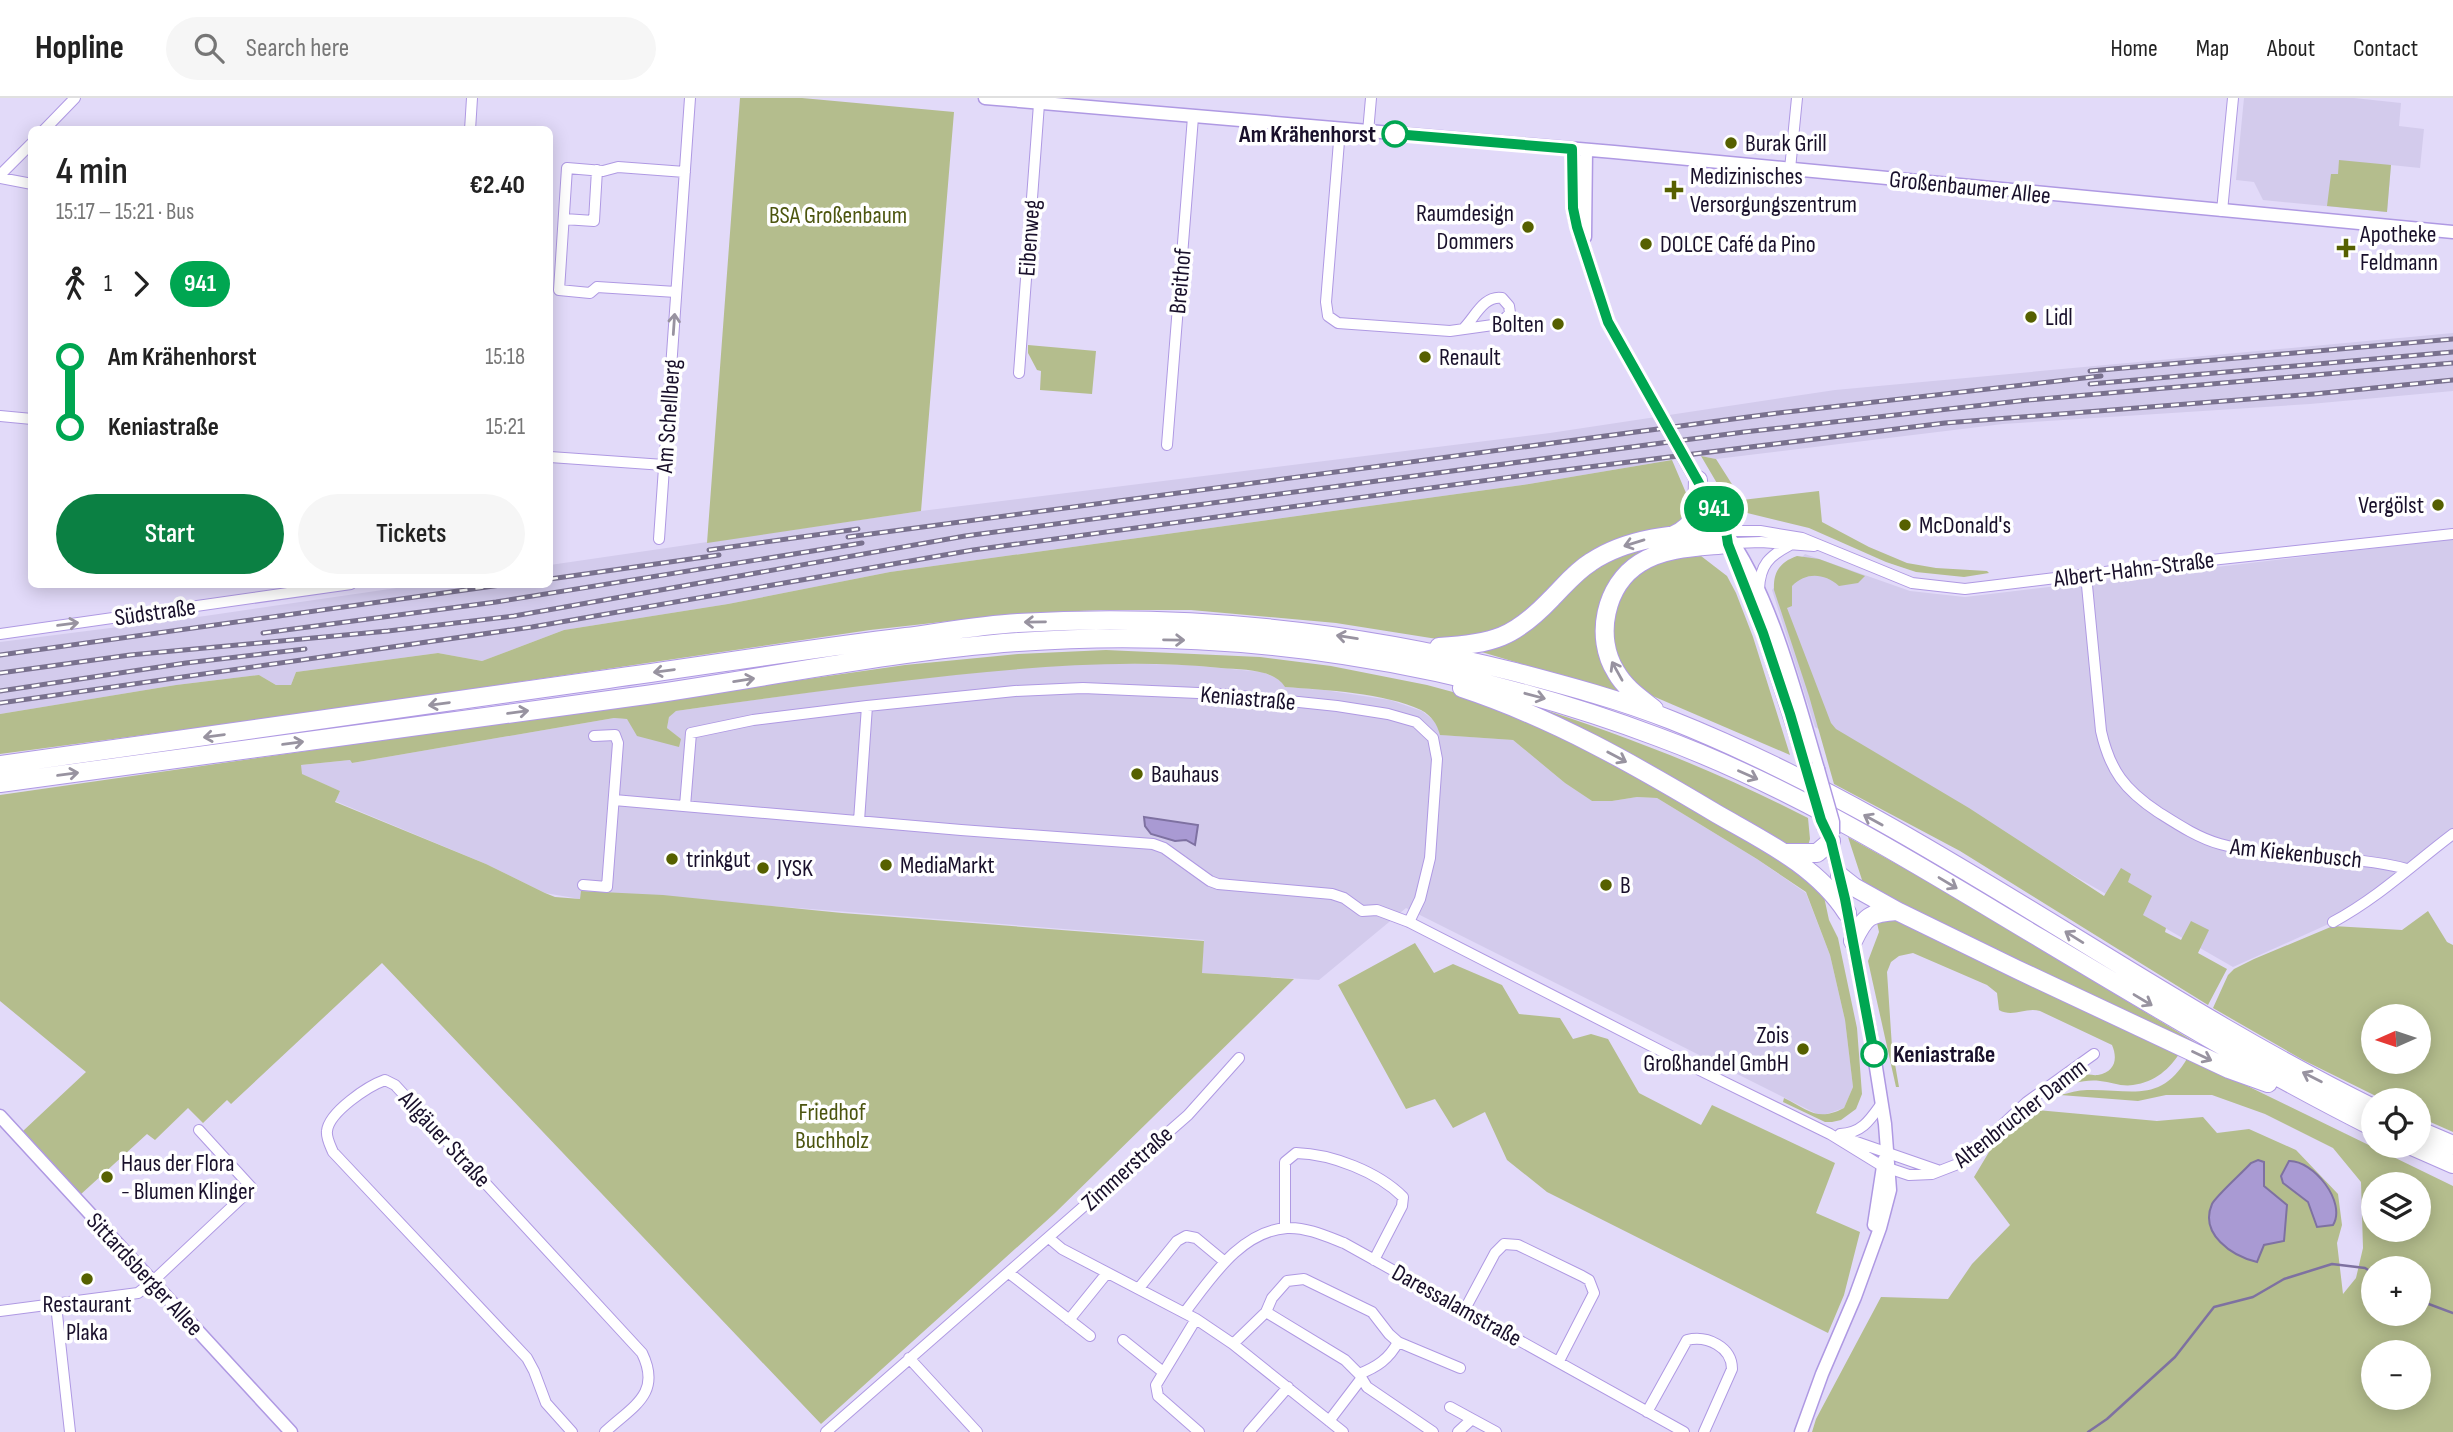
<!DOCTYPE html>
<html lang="en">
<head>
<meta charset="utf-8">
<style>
	body { margin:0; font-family:"Sofia Sans Condensed",sans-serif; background:#f6f6f6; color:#222; height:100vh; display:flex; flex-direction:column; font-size:26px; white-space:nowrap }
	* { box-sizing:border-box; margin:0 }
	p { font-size:23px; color:#767676 }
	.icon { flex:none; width:38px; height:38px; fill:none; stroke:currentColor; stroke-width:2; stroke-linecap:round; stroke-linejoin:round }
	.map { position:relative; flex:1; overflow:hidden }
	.sheet { position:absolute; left:28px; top:28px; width:525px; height:462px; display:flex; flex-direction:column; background:#fff; border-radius:10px; box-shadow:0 4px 18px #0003 }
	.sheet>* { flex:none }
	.badge { padding:0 14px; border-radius:23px; font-size:24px; line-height:46px }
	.needle { width:46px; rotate:267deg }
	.controls { position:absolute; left:2361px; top:906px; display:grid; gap:14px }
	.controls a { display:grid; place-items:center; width:70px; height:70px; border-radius:50%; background:#fff; box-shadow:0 4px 18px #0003; font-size:35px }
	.map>.badge { position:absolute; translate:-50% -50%; box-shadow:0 0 0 4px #fff }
	.legs { display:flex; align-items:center; gap:10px; height:77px; padding:0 28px; font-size:23px }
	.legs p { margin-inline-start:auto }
	.head { display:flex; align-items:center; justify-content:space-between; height:119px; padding:0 28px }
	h1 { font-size:38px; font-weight:600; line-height:52px }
	.button { display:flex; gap:14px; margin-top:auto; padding:14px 28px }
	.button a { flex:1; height:80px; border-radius:42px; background:#0b8043; color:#fff; font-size:28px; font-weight:600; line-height:80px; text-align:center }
	.button a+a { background:#f6f6f6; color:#222 }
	ul { padding:0 28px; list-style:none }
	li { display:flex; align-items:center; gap:24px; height:70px; font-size:26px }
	li i { display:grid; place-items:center; width:10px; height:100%; margin:0 9px; background:currentColor }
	li i::after { content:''; width:18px; height:18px; margin:-9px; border:5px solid; border-radius:50%; background:#fff }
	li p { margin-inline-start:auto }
	li:first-child i { background:linear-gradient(#0000 50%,currentColor 0) }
	li:last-child i { background:linear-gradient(currentColor 50%,#0000 0) }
	header { display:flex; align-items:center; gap:42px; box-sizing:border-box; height:98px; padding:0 35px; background:#fff; border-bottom:2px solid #e0e0e0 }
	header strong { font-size:33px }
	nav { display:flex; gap:38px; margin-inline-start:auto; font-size:24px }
	.search { width:490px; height:63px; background:#f6f6f6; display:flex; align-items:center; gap:18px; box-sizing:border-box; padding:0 24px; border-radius:38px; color:#767676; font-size:26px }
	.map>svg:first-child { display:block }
	.built { fill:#d3cbec }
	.green { fill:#b4bd8d; fill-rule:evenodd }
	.water { fill:#a99ad3; stroke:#7e71a1; stroke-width:2 }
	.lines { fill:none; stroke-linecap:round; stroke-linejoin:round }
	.stream { stroke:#7e71a1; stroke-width:2.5 }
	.minor-casing { stroke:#af99e3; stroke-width:12 }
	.secondary-casing { stroke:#af99e3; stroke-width:15 }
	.motorway-casing { stroke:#af99e3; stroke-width:20 }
	.minor { stroke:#fff; stroke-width:10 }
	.secondary { stroke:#fff; stroke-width:12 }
	.motorway { stroke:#fff; stroke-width:18 }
	.rail-casing { stroke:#79718e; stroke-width:5 }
	.rail { stroke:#fff; stroke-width:2.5; stroke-dasharray:8; stroke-linecap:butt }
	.secondary-bridge-casing { stroke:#af99e3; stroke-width:15; stroke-linecap:butt }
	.secondary-bridge { stroke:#fff; stroke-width:12 }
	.oneway { stroke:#9893a0 }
	.line-1-casing { stroke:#fff; stroke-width:16 }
	.line-1 { stroke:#00a651; stroke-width:10 }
	.stop-1-dot { fill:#fff; stroke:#00a651; stroke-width:3.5 }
	.poi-dot { fill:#566000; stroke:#fff; stroke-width:2.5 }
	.labels { text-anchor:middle; stroke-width:7; stroke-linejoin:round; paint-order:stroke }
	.stop-label { font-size:24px; font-weight:bold; fill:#19102b; stroke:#fff; text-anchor:end }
	.poi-label { font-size:24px; fill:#19102b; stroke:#fff; text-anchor:start }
	.street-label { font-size:24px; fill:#19102b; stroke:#fff }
	.park-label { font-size:24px; fill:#4c550f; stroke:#fff }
</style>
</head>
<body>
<header>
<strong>Hopline</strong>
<div class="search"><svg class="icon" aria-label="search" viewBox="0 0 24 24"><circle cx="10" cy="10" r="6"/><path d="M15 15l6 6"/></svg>Search here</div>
<nav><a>Home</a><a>Map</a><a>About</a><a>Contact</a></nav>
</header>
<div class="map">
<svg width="2453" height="1334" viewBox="0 0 2453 1334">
	<rect width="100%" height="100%" fill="#e2daf9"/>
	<path class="built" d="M2244,0h110l47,5 -2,23 25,3 -4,39 -29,-3 -4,47 -124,-12 -9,-18 -18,-2z
		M2453,235v58l-143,13 -307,20 -287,35 -15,-3 -29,4 -143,24 -639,88 -162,32 -164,26 -82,31 -44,-8 -142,19 -5,13h-15l-17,-10 -83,10 -176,29v-72l205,-26 212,-31 133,-1v-19l371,-54 629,-78 285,-43z
		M2453,441v295l-120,88 -100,45 -418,-240 -43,-137 33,-36 105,37 55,6z
		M1105,565l84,2 73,7 19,8 4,7 39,3 66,10 32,11 15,12 4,12 72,5 52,43 27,18h20l25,-4 20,1 100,61 49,34 24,62 15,65 8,67 -9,21 -23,8 -415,-208 -87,72 -118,-7 3,-33 -622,-49 -2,8 -35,-6 -59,-29 -151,-63 5,-10 -39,-17v-9l49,-5 2,3 262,-45 13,1 53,20 -13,-11 2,-12 7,-5 199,-28 143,-15z"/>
	<path class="green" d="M740,0h62l152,14 -33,399 -214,32z
		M2339,62l52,5 -4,47 -60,-6 4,-32h7z
		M1028,247l68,6 -4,43 -52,-4 1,-19 -4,-1 -9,-17z
		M1701,358l15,3 26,41 77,-9 3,31 47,25 38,16 29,5 51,3 2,2 -25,4 -48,-5 -30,-10 -77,-34 -70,-17 -11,-9z
		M1672,362l20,47 -11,20 -34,6 -98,61 -51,40 -42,8 -120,-19 -145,-13h-90l-88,4 -143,16 -562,83 -308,41v-40l176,-29 83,-10 17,10h15l5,-13 142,-19 44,8 82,-31 164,-26 162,-32 639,-88z
		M1657,446l-57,71 26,80 -151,-45 121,-86z
		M1701,458l26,20 9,17 17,44 37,118 -149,-64 -23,-23 -8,-51 20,-36 13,-12 18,-9z
		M1797,458l22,3 46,17 -7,7 -19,3c-15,-13 -33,-14 -47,0v20l-5,2 44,115 5,6 133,79 135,88 17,-28 10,6 -3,8 24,14 -9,19 23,13 -1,4 16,8 10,-19 18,9 -11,23 29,16 -19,36 -248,-154 -126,-67 -25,-88 -35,-106c-1,-18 6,-28 23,-34z
		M1106,552l154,7 71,9 96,19 59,16 60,23 233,133 44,35 6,28 9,18 19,90 5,66 -6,15 -15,11 -9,2h-7l-42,-20 1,-4c25,12 33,24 60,10l9,-21 -8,-67 -15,-65 -24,-63 -49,-33 -100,-61 -20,-1 -25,4h-20l-27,-18 -52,-43 -73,-5c-3,-11 -8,-19 -19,-25 -36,-17 -96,-20 -136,-23 -12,-19 -44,-17 -64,-19 -88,-9 -177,-2 -265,7 -94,10 -187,23 -280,36l-7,6 -2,11 14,11 -2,8 -42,-11 -10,-17 -13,-1 -262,45 -2,-3 -49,5 1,9 38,17 -5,11 151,62 59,29 10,4 25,2 1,-8 82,4 179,18 362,28 -2,32 92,6 -239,234 -234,211 -439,-461 -151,141 -4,-4 -24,23 -15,-15 -33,32 -8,-6 -67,61 -57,-64 63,-59 -86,-71v-206l905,-130 113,-11z
		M1517,603c100,31 198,69 291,117l2,21 -3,10 -21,-4z
		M1848,739l88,49 272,164 -2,2 -342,-166z
		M2428,813l19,31 6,3v187l-34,-15 -1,-16h-32l-83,-41 -90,-52 15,-33 6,-6 20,-10 79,-33 69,4zM2373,919h45v45h-45z
		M1894,817l287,136c-11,18 -26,31 -48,34 -11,2 -22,-3 -33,-4 -15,-2 -29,3 -44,7 5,-4 13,-11 19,-13 8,-3 15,1 23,0 17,-3 20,-16 14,-30l-72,-34c-15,-4 -27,7 -41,-1l-2,-17 -10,-8 -74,-32 -14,3 -8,6 -4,10 5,75 7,40h-3l-28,-126 11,-29 -3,-14z
		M1415,845l19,30 19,-9 49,21 17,29 41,4 13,21 18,-5 17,5 31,54 62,32 11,-20 123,58 -19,50 44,19 -16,63 -16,38 -281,-141 -40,-32 -22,-48 -32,16 -18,-29 -29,10 -68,-124z
		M2188,959l265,129v246h-641l4,-13 65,-122 67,2 24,-35 38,-39 -36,-48 21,-35 42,-32 120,11 46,-4 14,16 32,-4 47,21 42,44 4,31 -5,18 6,51 13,-16 7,-30 -2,-66 -28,-34 -68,-34 -53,-19h-46l-28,6 -78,-6c9,-2 18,-5 27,-5 45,-1 74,14 101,-33zM2251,1066l13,13 7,65 -7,3 -51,-43zM2373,1087h45v45h-45zM2373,1171h45v45h-45zM2373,1255h45v45h-45z"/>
	<path class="water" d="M1144,719l54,8 -3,20 -9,-5 -11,1 -24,-7 -6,-8z
		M2258,1062l6,2v24l23,19 -3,36 -20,4 -7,17c-25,-6 -58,-28 -45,-58 4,-8 31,-32 39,-41z
		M2289,1063c24,-1 58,41 44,64l-16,2 -9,-25 -25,-19 -2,-7z"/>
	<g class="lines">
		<path class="stream" d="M2418,1202l35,13
			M2088,1334l19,-13 68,-62 39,-50 39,-10 31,-18 48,-15 33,4 8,5"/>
		<defs>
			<path id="minor" d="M1340,31l-14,173 2,14 10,7 112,8 50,-7 10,-11 -1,-7 -7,-8c-18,-3 -27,19 -38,30
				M44,32l31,-32
				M470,32l2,-32
				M1368,34l3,-34
				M1790,71l7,-71
				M0,77l32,-32
				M0,80l32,6
				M2222,113l11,-113
				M564,121l30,2 3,-51
				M676,194l-79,-5 -7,6 -31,-3 8,-122 36,3 15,-4 67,5
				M1019,275l20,-269
				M0,318l32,3
				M1167,347l26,-328
				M550,359l114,8
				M1725,433h35l42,7 110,45 53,6 181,-22 307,-33
				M659,441l31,-441
				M1735,445l26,-1 53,4
				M2086,477l15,156c9,40 24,59 57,81 19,12 40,26 62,32 61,17 126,9 187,25
				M1759,491c1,-24 10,-33 31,-44
				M0,536l351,-50
				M614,702l347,30 192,14 11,4 46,33 8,3 114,10 12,4 18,13 15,-1 32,12 260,133 161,79 52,32 27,9 23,-1 31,-12 64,-60 67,-48
				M685,708l6,-73 62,-13 114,-14
				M859,723l8,-115 148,-15 68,-3 138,6 116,12 51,8 28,8 17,16 4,21 -7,99 -10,41 -11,23
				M583,787l24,2 11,-144 -3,-8 -21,1
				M2333,824c46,-25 79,-57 120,-88
				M1840,1036c22,-1 30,-14 42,-31
				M1839,1038l98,34
				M1285,1130v-66l11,-9c36,1 82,19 107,44l-1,9 -28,54
				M1049,1140l13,11 134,70 37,25 110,88
				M1009,1175l81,63
				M1139,1190l38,-47 9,-5 10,2 29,24
				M56,1207l14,127
				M1465,1211l30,-56 9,-9 14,1 64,31 7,4 5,13 -35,68
				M0,1213l138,-18 14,-11 100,-94 -53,-58
				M1185,1214c25,-32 55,-81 102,-84 19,-1 39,8 57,15l340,189
				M1196,1221l-40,66 2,11 41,36
				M1069,1222l38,-47
				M1123,1242l40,32
				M1233,1246l33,-32
				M909,1260l68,74
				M1359,1276c18,-7 30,-15 39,-32
				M1450,1309l22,12
				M1647,1314l40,-72c20,-5 45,7 45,29l-28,63
				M1329,1323l32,-42
				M572,1334l-26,-29 -12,-32 -7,-13 -194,-206c-3,-7 -7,-14 -6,-21 2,-19 41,-45 58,-51l10,5 247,268c20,41 -9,53 -37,79
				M826,1334l362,-317 51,-57
				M1249,1334l39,-45
				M1433,1334l-66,-45 -8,-13 -14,-14 -79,-48 6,-14 15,-17 17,-2 68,33 17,22 9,8 62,26
				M1458,1334l14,-13 24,13"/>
			<path id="secondary" d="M985,0l629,54 839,80
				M1572,51l1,60 4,18 31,95 117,209c46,62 71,164 93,238
				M1585,139l1,-87
				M1728,444l35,91 42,131
				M0,1018l291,316
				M1874,1127l10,-65
				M1801,1334l21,-58 33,-77 25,-69 10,-38 -5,-66 -14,-88 -31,-160 -12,-40"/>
			<path id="motorway" d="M1674,437c26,-12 23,-29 24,-55
				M1439,549c54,-3 75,-9 113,-49 13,-13 23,-26 39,-36 39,-26 89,-28 134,-31
				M1462,590c91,30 173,77 255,126 47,27 100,52 130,99
				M1654,611c-14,-11 -29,-21 -38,-37 -22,-35 -11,-87 24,-109 25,-16 59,-16 88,-19
				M0,667c203,-28 406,-56 608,-86 100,-14 199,-30 298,-42 37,-5 75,-12 112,-14 168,-10 335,8 497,49 53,14 106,28 156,48 249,99 462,270 702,388
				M0,685c215,-29 431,-59 646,-88 124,-18 248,-44 372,-53 218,-16 437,19 640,95 122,45 234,112 345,179 122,73 243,147 370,211
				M1784,755h33l14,-12
				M1840,778l14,11 43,24 119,58 213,100 39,14
				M1853,843c12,-25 16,-28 44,-30
				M2418,1032l35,15
				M2412,1048l41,18"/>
		</defs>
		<use href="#minor" class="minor-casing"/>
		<use href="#secondary" class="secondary-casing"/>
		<use href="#motorway" class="motorway-casing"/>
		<use href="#minor" class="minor"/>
		<use href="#secondary" class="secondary"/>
		<use href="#motorway" class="motorway"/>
		<defs>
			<path id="rail" d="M2090,273l363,-32
				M2090,286l363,-32
				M848,439l930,-124 323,-37
				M709,452l149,-21
				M550,481l169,-24
				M263,535l233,-31 366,-59
				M0,557l508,-71
				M0,575l130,-18 258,-24 126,-15 451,-80 779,-104 284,-32 425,-37
				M0,593l186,-28 119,-14
				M0,605l532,-76 441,-77 575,-78 397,-49 369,-29 139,-14"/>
		</defs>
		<use href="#rail" class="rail-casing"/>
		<use href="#rail" class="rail"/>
		<defs>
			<path id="secondary-bridge" d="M1805,666l19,64
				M1818,671l15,53v12"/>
		</defs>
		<use href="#secondary-bridge" class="secondary-bridge-casing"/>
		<use href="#secondary-bridge" class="secondary-bridge"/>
	</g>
	<defs><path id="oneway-shaft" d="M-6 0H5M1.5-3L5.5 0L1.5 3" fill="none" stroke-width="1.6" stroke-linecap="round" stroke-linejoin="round" transform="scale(1.75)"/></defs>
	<g class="oneway">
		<use href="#oneway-shaft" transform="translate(674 226) rotate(-86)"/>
		<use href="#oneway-shaft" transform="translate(1634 445) rotate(163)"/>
		<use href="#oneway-shaft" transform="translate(1035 524) rotate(179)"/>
		<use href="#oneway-shaft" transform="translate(68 526) rotate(-8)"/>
		<use href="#oneway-shaft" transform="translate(1347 539) rotate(-171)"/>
		<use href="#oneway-shaft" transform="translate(1174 542) rotate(1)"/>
		<use href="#oneway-shaft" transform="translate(664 573) rotate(172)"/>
		<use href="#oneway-shaft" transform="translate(1617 573) rotate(-119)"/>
		<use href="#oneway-shaft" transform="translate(744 582) rotate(-9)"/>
		<use href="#oneway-shaft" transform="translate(1535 598) rotate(15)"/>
		<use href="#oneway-shaft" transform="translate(439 606) rotate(172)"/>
		<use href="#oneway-shaft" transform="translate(518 614) rotate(-8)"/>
		<use href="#oneway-shaft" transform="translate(214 638) rotate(172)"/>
		<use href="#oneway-shaft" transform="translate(293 645) rotate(-8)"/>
		<use href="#oneway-shaft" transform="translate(1617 659) rotate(28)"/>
		<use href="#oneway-shaft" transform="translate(68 676) rotate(-8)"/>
		<use href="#oneway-shaft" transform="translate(1748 677) rotate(24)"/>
		<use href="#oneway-shaft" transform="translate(1873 722) rotate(-151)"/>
		<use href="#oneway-shaft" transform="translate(1948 785) rotate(31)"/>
		<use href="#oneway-shaft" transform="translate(2074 839) rotate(-148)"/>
		<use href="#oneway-shaft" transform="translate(2143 902) rotate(31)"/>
		<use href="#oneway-shaft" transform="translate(2202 958) rotate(25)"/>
		<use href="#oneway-shaft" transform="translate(2312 979) rotate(-153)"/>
	</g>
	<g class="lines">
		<defs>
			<path id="line-1" d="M1395,36l177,15 1,59 4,19 31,95 118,209 2,13 35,89 27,81 31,106 10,21 14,58 29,155"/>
		</defs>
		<use href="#line-1" class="line-1-casing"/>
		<use href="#line-1" class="line-1"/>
	</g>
	<g class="stop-1-dot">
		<circle cx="1395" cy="36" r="12"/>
		<circle cx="1874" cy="956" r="12"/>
	</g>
	<g class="poi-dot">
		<circle cx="1731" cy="45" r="7"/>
		<path d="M1670.5 81.5h7v7h7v7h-7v7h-7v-7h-7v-7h7z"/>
		<circle cx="1528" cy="129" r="7"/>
		<circle cx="1646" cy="146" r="7"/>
		<path d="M2342.5 139.5h7v7h7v7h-7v7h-7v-7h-7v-7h7z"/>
		<circle cx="2031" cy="219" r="7"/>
		<circle cx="1558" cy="226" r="7"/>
		<circle cx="1425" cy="259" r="7"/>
		<circle cx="2438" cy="407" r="7"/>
		<circle cx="1905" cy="427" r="7"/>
		<circle cx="1137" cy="676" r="7"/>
		<circle cx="672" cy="761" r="7"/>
		<circle cx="886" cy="767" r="7"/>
		<circle cx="763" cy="770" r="7"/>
		<circle cx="1606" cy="787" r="7"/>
		<circle cx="1803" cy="951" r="7"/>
		<circle cx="107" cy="1079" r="7"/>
		<circle cx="87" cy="1181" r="7"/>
	</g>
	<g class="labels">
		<g class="stop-label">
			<text x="1376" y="44">Am Krähenhorst</text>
			<text x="1893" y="964" text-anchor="start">Keniastraße</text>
		</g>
		<g class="poi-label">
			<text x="1745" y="53">Burak Grill</text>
			<text x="1690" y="86">Medizinisches<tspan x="1690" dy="28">Versorgungszentrum</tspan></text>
			<text x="1514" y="123" text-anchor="end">Raumdesign<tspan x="1514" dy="28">Dommers</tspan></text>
			<text x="2360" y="144">Apotheke<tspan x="2360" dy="28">Feldmann</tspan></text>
			<text x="1660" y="154">DOLCE Café da Pino</text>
			<text x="2045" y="227">Lidl</text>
			<text x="1544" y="234" text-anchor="end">Bolten</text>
			<text x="1439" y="267">Renault</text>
			<text x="2424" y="415" text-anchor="end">Vergölst</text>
			<text x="1919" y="435">McDonald's</text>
			<text x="1151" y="684">Bauhaus</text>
			<text x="686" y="769">trinkgut</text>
			<text x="900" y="775">MediaMarkt</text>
			<text x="777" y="778">JYSK</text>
			<text x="1620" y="795">B</text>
			<text x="1789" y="945" text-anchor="end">Zois<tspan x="1789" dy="28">Großhandel GmbH</tspan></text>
			<text x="121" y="1073">Haus der Flora<tspan x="121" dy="28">- Blumen Klinger</tspan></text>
			<text x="87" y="1214" text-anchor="middle">Restaurant<tspan x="87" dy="28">Plaka</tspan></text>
		</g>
		<g class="street-label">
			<text transform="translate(1970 89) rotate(6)" y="8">Großenbaumer Allee</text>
			<text transform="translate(1029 140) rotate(-86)" y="8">Eibenweg</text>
			<text transform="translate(1180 183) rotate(-85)" y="8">Breithof</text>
			<text transform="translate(668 318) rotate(-86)" y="8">Am Schellberg</text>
			<text transform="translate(2134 471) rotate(-7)" y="8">Albert-Hahn-Straße</text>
			<text transform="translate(155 514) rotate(-8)" y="8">Südstraße</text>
			<text transform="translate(1248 600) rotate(5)" y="8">Keniastraße</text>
			<text transform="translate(2296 755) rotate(6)" y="8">Am Kiekenbusch</text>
			<text transform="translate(2020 1015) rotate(-38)" y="8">Altenbrucher Damm</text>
			<text transform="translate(445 1041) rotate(47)" y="8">Allgäuer Straße</text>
			<text transform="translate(1127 1070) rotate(-42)" y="8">Zimmerstraße</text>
			<text transform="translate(145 1176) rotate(47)" y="8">Sittardsberger Allee</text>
			<text transform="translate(1457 1207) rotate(29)" y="8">Daressalamstraße</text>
		</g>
		<g class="park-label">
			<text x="838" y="125">BSA Großenbaum</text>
			<text x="832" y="1022">Friedhof<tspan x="832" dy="28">Buchholz</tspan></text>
		</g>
	</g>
</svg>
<div class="controls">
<a><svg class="needle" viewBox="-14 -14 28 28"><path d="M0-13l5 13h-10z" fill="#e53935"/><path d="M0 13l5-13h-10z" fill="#767676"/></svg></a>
<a><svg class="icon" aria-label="locate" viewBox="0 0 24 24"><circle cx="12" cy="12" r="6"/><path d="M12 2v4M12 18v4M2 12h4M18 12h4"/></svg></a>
<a><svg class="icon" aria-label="layers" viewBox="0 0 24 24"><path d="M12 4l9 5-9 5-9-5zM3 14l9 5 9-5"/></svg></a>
<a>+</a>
<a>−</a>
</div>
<b class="badge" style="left:1714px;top:411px;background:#00a651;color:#fff">941</b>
<section class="sheet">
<div class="head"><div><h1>4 min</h1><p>15:17 – 15:21 · Bus</p></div><b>€2.40</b></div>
<div class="legs"><svg class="icon" aria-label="walk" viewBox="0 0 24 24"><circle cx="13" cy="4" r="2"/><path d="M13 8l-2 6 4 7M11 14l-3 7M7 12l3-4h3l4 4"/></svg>1<svg class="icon" aria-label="forward" viewBox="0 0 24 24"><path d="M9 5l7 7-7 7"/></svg><b class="badge" style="background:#00a651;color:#fff">941</b></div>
<ul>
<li><i style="color:#00a651"></i><b>Am Krähenhorst</b><p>15:18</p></li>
<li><i style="color:#00a651"></i><b>Keniastraße</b><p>15:21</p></li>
</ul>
<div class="button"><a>Start</a><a>Tickets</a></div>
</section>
</div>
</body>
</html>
